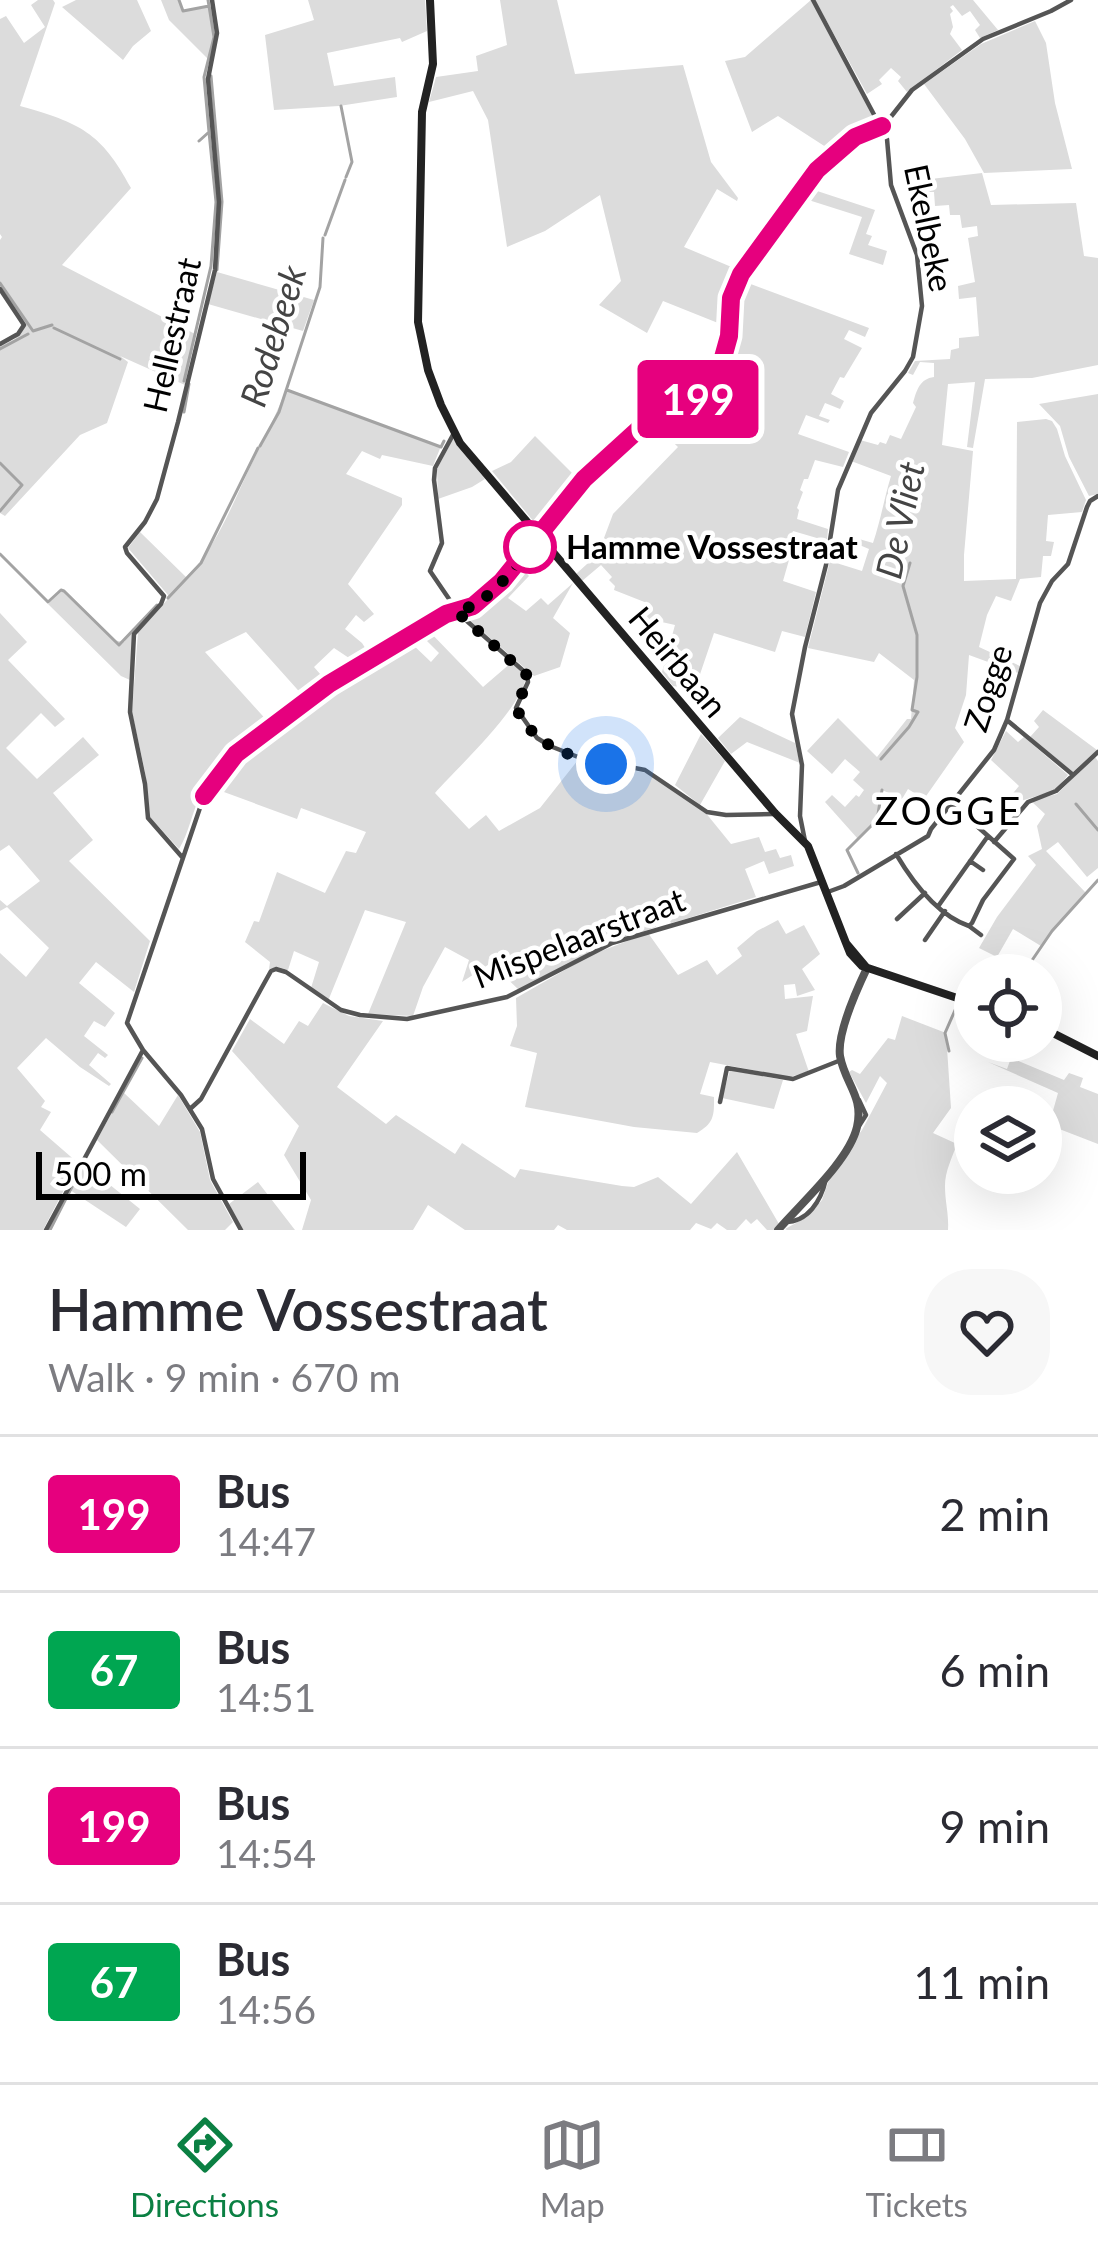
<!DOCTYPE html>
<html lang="en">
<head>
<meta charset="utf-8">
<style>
	body { margin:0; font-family:Lato,sans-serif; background:#f7f7f7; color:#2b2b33; height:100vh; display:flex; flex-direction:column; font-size:45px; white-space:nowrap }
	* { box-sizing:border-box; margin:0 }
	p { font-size:39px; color:#7c7c81 }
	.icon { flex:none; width:66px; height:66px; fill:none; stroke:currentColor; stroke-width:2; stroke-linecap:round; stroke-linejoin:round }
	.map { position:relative; height:1230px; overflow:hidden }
	.sheet { display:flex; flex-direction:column; background:#fff; flex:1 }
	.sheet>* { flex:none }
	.badge { padding:0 24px; border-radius:9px; font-size:42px; line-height:78px }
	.buttons { position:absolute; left:954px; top:954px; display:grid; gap:24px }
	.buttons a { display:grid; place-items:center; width:108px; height:108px; border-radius:50%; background:#fff; box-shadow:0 12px 48px #0002; font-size:60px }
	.scale { position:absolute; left:36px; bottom:30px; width:270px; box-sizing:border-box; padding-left:12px; border:6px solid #000; border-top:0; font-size:33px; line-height:42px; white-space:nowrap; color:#000; -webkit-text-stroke:9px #fff; paint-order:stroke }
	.you { position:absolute; width:60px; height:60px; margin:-30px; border:9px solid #fff; border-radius:50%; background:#1a73e8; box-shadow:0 0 0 18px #1a73e833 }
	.map>.badge { position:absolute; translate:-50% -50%; box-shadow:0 0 0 6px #fff }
	.round { display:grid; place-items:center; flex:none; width:126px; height:126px; border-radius:48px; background:#f7f7f7 }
	.summary { display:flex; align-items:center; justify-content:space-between; height:204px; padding:0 48px }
	h1 { font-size:57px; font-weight:600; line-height:90px }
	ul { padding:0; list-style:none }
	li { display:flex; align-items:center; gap:36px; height:156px; padding:0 48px; border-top:3px solid #e1e1e2 }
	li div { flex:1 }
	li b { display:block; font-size:45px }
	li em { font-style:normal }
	li .badge { min-width:132px; font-weight:700; text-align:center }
	.menu { display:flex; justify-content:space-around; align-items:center; height:168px; border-top:3px solid #e1e1e2; background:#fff; font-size:33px; color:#7c7c81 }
	.menu a { display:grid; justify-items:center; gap:6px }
	.menu .on { color:#0b8043 }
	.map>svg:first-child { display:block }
	.green { fill:#dcdcdc }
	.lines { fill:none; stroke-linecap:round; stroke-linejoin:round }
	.stream { stroke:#a3a3a3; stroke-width:3 }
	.minor { stroke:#555; stroke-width:4.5 }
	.tertiary { stroke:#555; stroke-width:8 }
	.secondary { stroke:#222; stroke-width:8 }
	.line-casing { stroke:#fff; stroke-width:27 }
	.line { stroke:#e6007e; stroke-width:18 }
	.walk { stroke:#000; stroke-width:12; stroke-dasharray:0 21.6 }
	.stop-dot { fill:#fff; stroke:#e6007e; stroke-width:6 }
	.labels { text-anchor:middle; stroke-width:9; stroke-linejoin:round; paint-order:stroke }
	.street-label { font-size:33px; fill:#000; stroke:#fff }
	.stop-label { font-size:33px; font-weight:bold; fill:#000; stroke:#fff; text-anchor:start }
	.water-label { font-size:36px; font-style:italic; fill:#444; stroke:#fff }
	.quarter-label { font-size:39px; letter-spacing:3px; fill:#000; stroke:#fff }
</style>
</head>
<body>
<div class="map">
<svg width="1098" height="1230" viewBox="0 0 1098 1230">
	<rect width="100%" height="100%" fill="#fff"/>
	<path class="green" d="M38,0h15l2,3 -35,103c60,17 81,26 111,82l-69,77 133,69 -10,51 -65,-29 8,6 -21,61 -27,12 -75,81 -5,-3v-167l15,-7 11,-15 -26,-38v-46l2,-3 -2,-3v-215l6,-3 18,27 21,-16 -14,-22z
		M76,0h61l14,31 -18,15 -10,14 -61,-53z
		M161,0h18l5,11 27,-4 4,21 -6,32 -40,-40z
		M308,0h117l2,31 -25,11 -2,-4 -73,15 7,33 61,-9 2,20 -58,9 -65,4 -9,-75 49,-15z
		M500,0h57l18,74 108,-9 28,97 27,36 -1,3 -20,-12 -33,58 57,24 -11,23 -2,33 -65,-26 -16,32 -48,-28 22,-24 -21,-86 -55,36 -38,16 -19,-127 -15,-29 -44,11 7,-25 42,-6 -2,-15 31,-11z
		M811,0l66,121 -45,30 -54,-35 -26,16 -27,-71 20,-4z
		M815,0h158l25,30 -18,8 -5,-8 5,-5 -10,-14 -8,5 -9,-11 -3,2 3,4 -3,3 3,13 -3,7 12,16 -55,42 -9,-11 3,-4 -10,-9 -12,12 3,4 -15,10z
		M1035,21l11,22 9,60 17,66 -88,4 -19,-34 -41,-55 57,-40z
		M982,173l9,32 85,-2 8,53 14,2v107l-66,13 -47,1 -12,69 -6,-1 8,-65 -27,2 -6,61 31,6 -9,104v26l52,-2 1,-157 29,-3 6,2 5,8 8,27 21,44 -4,12 -34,3 -2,26 8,1 -3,14h-8l-2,21 -21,2 -9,22 -15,-5 -9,19 -8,32 41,19 -2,7 -49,-18 -3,40 -11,33 9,14 -40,57 -16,-10 -6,10 -20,-9 -5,30 -19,19 -33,-37 7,-7 13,12 11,-12 3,2 5,-7 -11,-10 7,-8 -15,-13 -13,15 -25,-23 31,-33 39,39 30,-38h4l3,-39 -35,-27 -5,9 -66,-14 22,-87 32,10 7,-22 -19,-8 2,-4 21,6c8,-24 11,-44 18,-67l-40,-15 9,-21 18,5 2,-3 6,2 4,-9 11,4 15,-32 -3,-4c4,-14 7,-24 21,-26v-14l-14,-1 -7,13 -5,-2 7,-12 35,-2 1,-9 8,-2v-10l20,-2 -3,-39 -17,2 -1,-13 17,-4 -7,-44 10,-2 -1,-10 -15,2 -2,-13h-10l-1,-10 -14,1 -1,-14h-10l-2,-12z
		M805,187l70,23 -9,24 6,2 -4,9 19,6 -4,14 -34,-11 13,-37 -63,-20z
		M217,272l97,28 -11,31 -95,-27z
		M740,280l129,48 -4,9 -16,-7 -5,9 18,9 -18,30 -4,-1 -9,17 13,7 -4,8 -15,-6 -6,13 11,4 -2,3 -22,-8 -8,19 51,18 -6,15 -28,-7 -7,19h-4l-4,11 3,2 -6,16 2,2 -2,9 31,10 -1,12 -34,-10 -3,9 8,3 -2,7 -8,-1 3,4 -8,28 33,11 -11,45 -23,-6 -7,21 -61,-19 -19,56 -22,-3 -11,-14 13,-47 -31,-7 3,-15 -33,-13 1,-4 -6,-6 3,-3 -11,-12 -19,16 -6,-7 22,-20 15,-40 65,-67 -26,-25 55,-24 9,-8 16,-54 1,-37z
		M286,389l155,57 -8,20 -51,-11 -2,4 -18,-8 -16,23 56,24v7l-54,79 26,30 -10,8 -8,-7 -11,14 17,14 9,14 -13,7 -24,-16 -20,19 13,15 -22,16 -59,-66 -41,20 65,72c-27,20 -53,39 -69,70 -9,18 -12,39 -22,55l-29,-32 -5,-45 -13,-60 6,-80 29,-32 1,-5 -40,-47 12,-16 47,46c35,-39 48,-82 71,-127 10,-21 20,-40 28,-62z
		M1098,394v100l-9,2 -20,-39 -9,-31 -21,-22z
		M535,436l44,44 -40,48 -47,-57 19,-9z
		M453,439l32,40 -13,8 -34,12 -1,-30z
		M519,565l10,11 -21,22 18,13 15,-13 7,7 25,-22 -20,35 17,15 -10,34 -26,9 -67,-58z
		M63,590l50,50 11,2 9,-14 -3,52 -9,-4 -73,-72z
		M0,613l27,29 -19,18 57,59 -10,8 -14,-14 -35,35 31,31 46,-42 16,18 -46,38 40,47 -24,21 81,80 -16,51 -38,-30 -17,21 36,30 -10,14 -11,-6 -10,15 24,19 -3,3 -7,-5 -9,12 22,19 -2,2 -29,-19 -34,-29 -29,30 28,33 -4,6 10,5 -11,18 38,33 -35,67h-43v-277l26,24 23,-29 -42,-41 -7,4v-11l7,6 33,-25 -31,-36 -9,6z
		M427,629l56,58 28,-24 15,13c-3,31 -67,90 -91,117l34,36 17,-14 13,16 41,-23 38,-48 74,14 53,38 26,32 28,-7 6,15 11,-3 4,9 11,-3 3,11 -25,8 -5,-13 -19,8 11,28 -74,23 -11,3 -10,-21 -13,5 8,20 -54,19 -83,44 -28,-27 -29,19 7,-22 -24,-13 -22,40 -10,29 -45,-2 38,-92 -41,-12 -37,91 -17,-13 8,-26 -25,-11 -6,19 -10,-3 -9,2 1,-7 -25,-20 9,-21 5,1 18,-50 48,21 21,-42 10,2 10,-21 -65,-24 -4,11 -84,-31 18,-27 108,-80 70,-40 22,21 8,-9 -19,-19z
		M1043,710l54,40 -24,22 -43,-35 9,-10 -5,-6z
		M740,717l55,26 5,20 -53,-21 -16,12 -13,-16z
		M1006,731l12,11 6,-5 44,38 -12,15 -42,13 -5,-5 10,-12 -28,-26z
		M701,734l24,27 -25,44 -25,-20z
		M1095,757l3,4v107l-11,9 -29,-35 -12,9 40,42 -45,53 -28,-17 -16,28 -18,-9 18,-31 39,-52 -8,-9 14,-7 -5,-23 8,-12 -14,-13 26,-7z
		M778,920l8,14 18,-9 16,29 -18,15 13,21 -18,6 -2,-12 -11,1 1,14 28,-3 -6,35 -11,3 13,38 -20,5 -79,-15 -10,32 14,3c0,17 1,26 -17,36l-63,-6 -109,-20 12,-54 -27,-7 7,-20 -1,-28 75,-43 57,-22 30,42 29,-15 10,15 25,-19 -5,-8 20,-17z
		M323,1003l26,13 34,5 -46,66 49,37 10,-9 59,39 7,-11 53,35 5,-9 102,17 12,1 24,-10 33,27 46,-52 42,72 -6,6h-6l-10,-11 -6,5 -5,-5 -10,11h-9l-10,-7 -6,6 -15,-6 -6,7h-123l-9,-5 -4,5h-89l-37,-25 -15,25h-111l9,-30 -27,-45 15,-29 -67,-75 18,-32 34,25 15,-23 9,5z
		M902,1016l44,17 5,75 -18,25 24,11c-5,14 -12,27 -12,42 0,16 4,28 3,44h-161l-2,-1 22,-12 15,-17 9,-26 31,-44 25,-47 -7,-7 -14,27 -17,-31 3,-2 8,4 28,-36 7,2z
		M1011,1058l53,22 5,-7 14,5 -3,9 18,7v50l-49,-19 9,-32 -70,-31 19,7z
		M730,1070l53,10 -9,29 -52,-11z
		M123,1092l36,34 19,-31 22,37 10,48 23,42 -8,8h-37l-91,-90z
		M84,1164l56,45 -14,18 -56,-37z
		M258,1182l37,48h-52l-14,-26z"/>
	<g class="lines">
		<path class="stream" d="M179,0l4,11 26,-5 -1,-6
			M211,76l11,126 -5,68
			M341,106l11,56 -6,15
			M199,141l10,-9 -5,-55 10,-40 -5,-31
			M325,235l20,-55
			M0,283l33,48 19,-6
			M54,328l66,31
			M0,349l28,-15
			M184,381l27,-115 5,-64 -7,-70
			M287,390l154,57 3,-6
			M184,412l5,-28
			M260,446l19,-34 41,-125 3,-49
			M0,463l22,22 -22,26
			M0,554l48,48 13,-12 3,1 55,54 38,-40
			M168,598l33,-35 57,-115
			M881,759l28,-32 9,-15 -6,-2 5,-33v-42l-14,-49 7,-23
			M1076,804l22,26
			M858,873l-11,-23 30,-30 5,-30
			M1022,975l30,-44 46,-51
			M949,1051l-4,-18 11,-25
			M112,1112l30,-54
			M50,1230l29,-57"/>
		<path class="minor" d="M0,289l24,36 -6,9 -18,10
			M454,433l-19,35 -1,12 8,63 -12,28 30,44 67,59 1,8 -12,26 21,30 13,8 28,11 67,13 62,42 19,3 47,-1
			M1008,721l64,53
			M805,841l-5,-25 2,-51 -10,-51 13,-67 21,-82 12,-75 33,-77 34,-42 8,-14 9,-51 -5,-51 -26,-70 -4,-46 -74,-139
			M994,842l34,-40 28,-11 42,-39
			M896,854c16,27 41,61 73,72l3,-3 11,-23 31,-41 -62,-55
			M182,857l-34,-39 -3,-34 -15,-72 4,-78 27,-30 3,-8 -37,-43 -2,-6 20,-25 12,-23 21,-77 37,-152 4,-68 -11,-123 9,-46 -5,-33
			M970,861l13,9
			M825,893l19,-7 84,-50 3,-7 63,-79 13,-30 33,-117 12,-22 16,-17 19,-57 3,-6 8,-5
			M939,905l49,-69
			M897,919l28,-26
			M969,926l12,9
			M925,940l20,-29
			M859,1100l7,15 -7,11
			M720,1102l7,-34 66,11 48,-19
			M190,1109l11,-10 60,-110 10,-18 5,-2 10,3 55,38 19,5 47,4 100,-22 105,-54 209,-61
			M785,1222c23,0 36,-21 41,-43
			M46,1230l97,-180
			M241,1230l-28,-51 -11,-50 -21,-34 -38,-45 -16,-27 77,-227 23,-33 115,-88 57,-31 47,-30 27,-8 29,-25 82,-102 67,-61 57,-23 6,-5 15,-54 2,-38 4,-13 19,-31 63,-84 38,-33 31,-14 26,-33 71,-51 68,-28 20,-11"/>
		<path class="tertiary" d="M778,1230c23,-27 71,-69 79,-103 7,-31 -12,-43 -17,-71 -3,-22 17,-67 27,-88"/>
		<path class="secondary" d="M430,0l3,64 -11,48 -4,210 10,48 13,35 19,38 315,370 33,33 38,97
			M867,968l-21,-25 4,10 12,13 113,38
			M1041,1027l57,29"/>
	</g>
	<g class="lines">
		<defs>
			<path id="line" d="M204,796l32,-42 93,-70 117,-70 27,-8 29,-25 82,-102 67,-61 57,-23 6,-5 15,-54 2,-38 10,-24 76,-104 38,-33 27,-11"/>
		</defs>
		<use href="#line" class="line-casing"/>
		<use href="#line" class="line"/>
		<path class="walk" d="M530,547l7,-8c-21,25 -46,66 -81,72l73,66 -13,31c20,39 49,47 90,56"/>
	</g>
	<circle class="stop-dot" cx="530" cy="547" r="24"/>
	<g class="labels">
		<g class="street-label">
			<text transform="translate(929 228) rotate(78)" y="12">Ekelbeke</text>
			<text transform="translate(172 335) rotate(-77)" y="12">Hellestraat</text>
			<text transform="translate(678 662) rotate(50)" y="12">Heirbaan</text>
			<text transform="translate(988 688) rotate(-72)" y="12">Zogge</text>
			<text transform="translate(579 938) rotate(-21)" y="12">Mispelaarstraat</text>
		</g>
		<g class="stop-label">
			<text x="566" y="559">Hamme Vossestraat</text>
		</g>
		<g class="water-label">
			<text transform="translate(273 336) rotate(-73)" y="13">Rodebeek</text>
			<text transform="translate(900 520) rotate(-78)" y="13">De Vliet</text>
		</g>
		<g class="quarter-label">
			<text x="949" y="825">ZOGGE</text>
		</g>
	</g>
</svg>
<div class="buttons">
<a><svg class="icon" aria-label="locate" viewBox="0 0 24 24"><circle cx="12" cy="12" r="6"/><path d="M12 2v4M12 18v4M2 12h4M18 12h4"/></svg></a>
<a><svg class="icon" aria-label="layers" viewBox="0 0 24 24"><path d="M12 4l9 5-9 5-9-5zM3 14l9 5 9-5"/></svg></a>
</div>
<div class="scale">500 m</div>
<div class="you" style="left:606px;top:764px"></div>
<b class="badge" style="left:698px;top:399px;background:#e6007e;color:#fff">199</b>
</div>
<section class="sheet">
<div class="summary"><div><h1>Hamme Vossestraat</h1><p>Walk · 9 min · 670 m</p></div><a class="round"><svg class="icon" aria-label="heart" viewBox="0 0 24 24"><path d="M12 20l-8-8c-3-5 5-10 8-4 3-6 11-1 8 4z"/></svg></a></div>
<ul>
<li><span class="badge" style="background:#e6007e;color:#fff">199</span><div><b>Bus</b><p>14:47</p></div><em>2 min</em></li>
<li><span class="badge" style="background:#00a651;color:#fff">67</span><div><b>Bus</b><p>14:51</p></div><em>6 min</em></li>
<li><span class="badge" style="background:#e6007e;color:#fff">199</span><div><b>Bus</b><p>14:54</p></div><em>9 min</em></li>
<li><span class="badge" style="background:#00a651;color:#fff">67</span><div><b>Bus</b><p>14:56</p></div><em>11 min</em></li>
</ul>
</section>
<nav class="menu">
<a class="on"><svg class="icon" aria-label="directions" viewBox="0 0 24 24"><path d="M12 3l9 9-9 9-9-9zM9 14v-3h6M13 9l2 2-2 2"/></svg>Directions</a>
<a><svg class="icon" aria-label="map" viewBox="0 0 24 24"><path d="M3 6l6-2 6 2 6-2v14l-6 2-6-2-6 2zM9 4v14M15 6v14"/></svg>Map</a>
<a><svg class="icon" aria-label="tickets" viewBox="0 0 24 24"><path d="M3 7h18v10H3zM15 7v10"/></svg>Tickets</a>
</nav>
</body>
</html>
